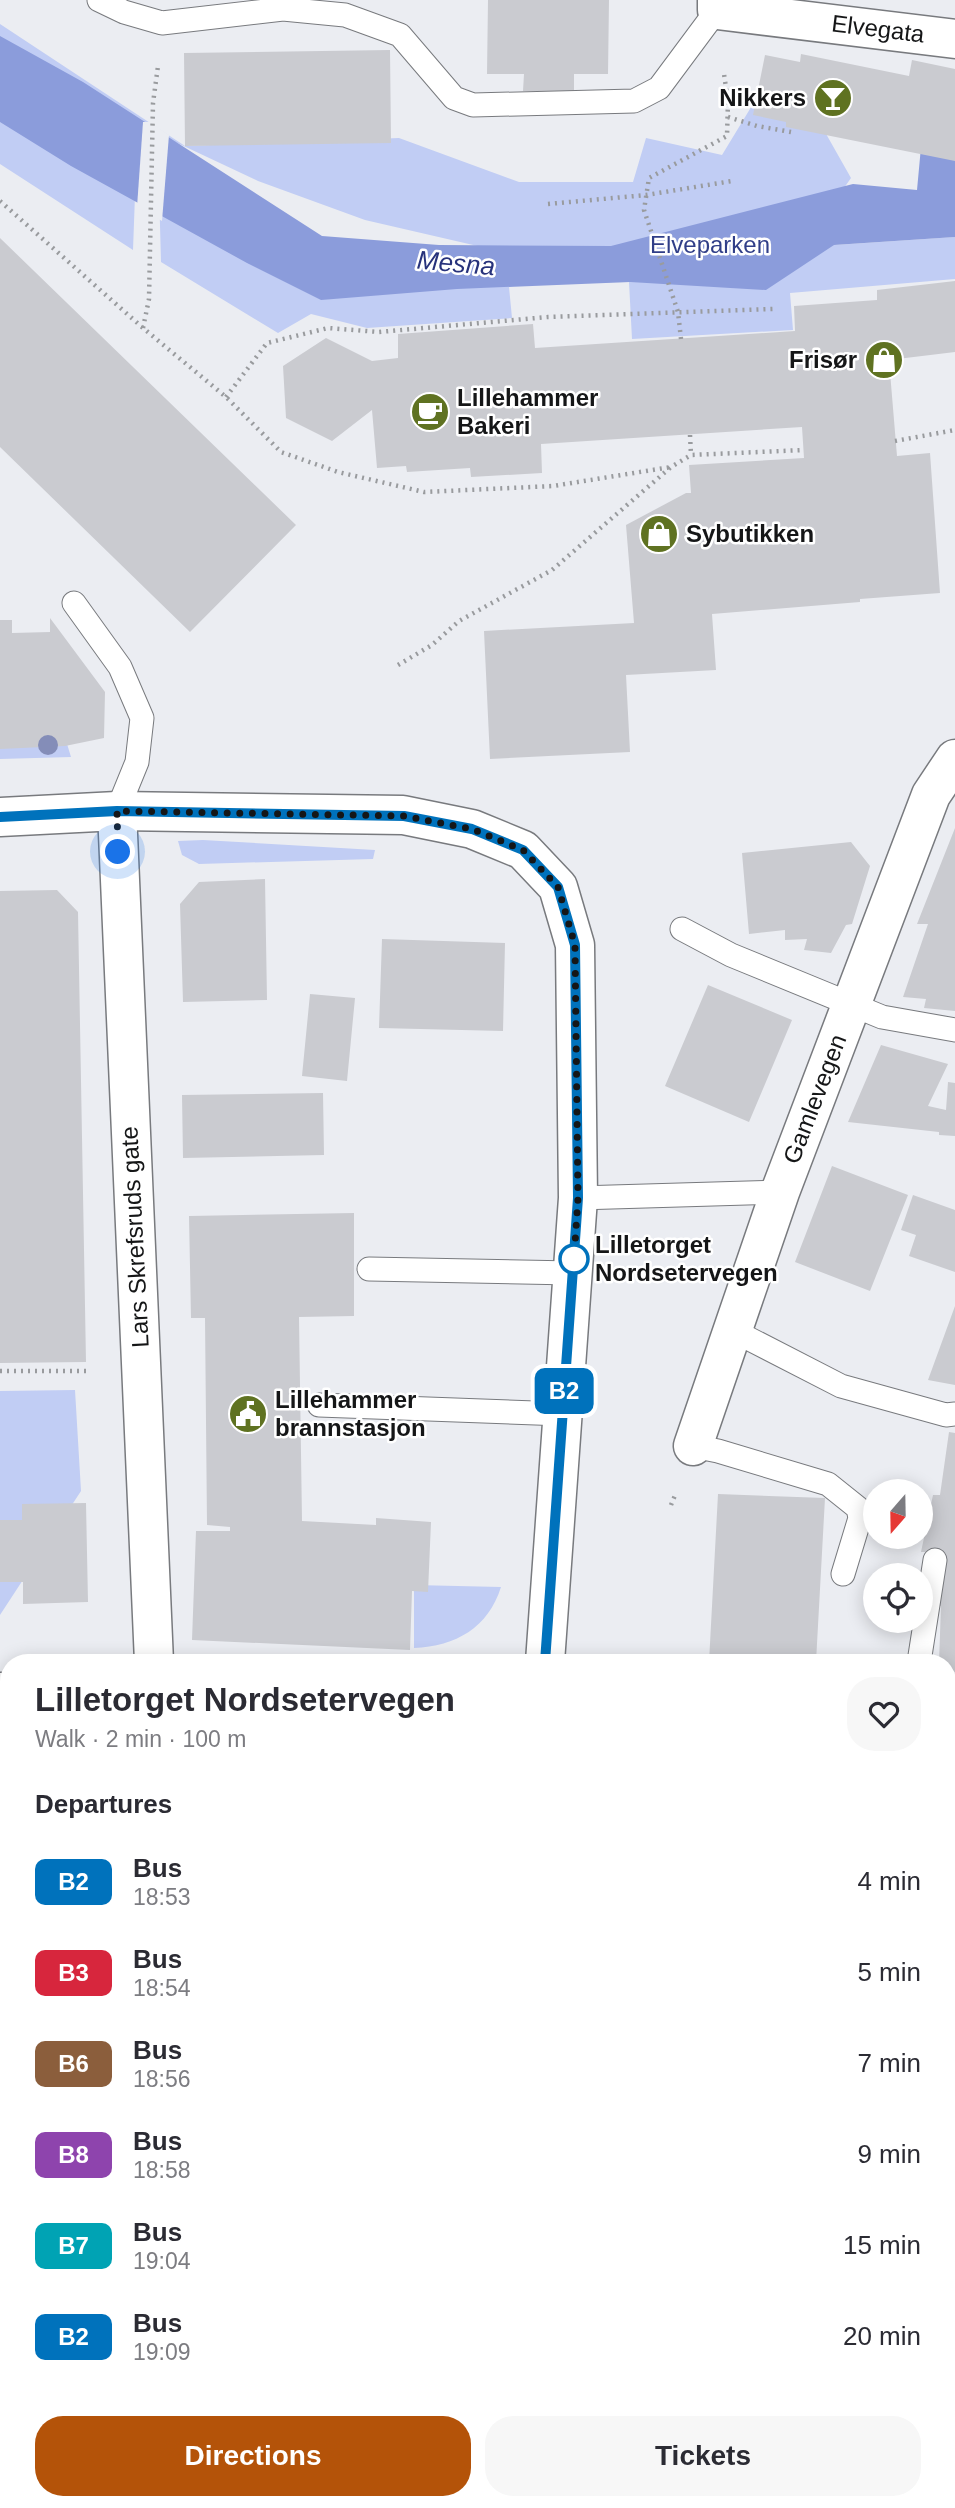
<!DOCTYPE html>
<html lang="en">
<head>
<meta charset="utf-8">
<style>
	body { margin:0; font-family:Helvetica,sans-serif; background:#f7f7f7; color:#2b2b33; height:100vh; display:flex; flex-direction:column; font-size:26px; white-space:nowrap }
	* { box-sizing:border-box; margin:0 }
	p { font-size:23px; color:#7c7c81 }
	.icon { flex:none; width:38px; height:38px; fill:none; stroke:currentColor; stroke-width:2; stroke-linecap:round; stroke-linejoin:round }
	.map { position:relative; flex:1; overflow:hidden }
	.sheet { position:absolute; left:0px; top:1654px; width:956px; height:856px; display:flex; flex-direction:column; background:#fff; border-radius:28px 28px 0 0; box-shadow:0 4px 18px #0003 }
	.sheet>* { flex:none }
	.badge { padding:0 14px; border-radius:10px; font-size:24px; line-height:46px }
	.needle { width:46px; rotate:200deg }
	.controls { position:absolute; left:863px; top:1479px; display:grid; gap:14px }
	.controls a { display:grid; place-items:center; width:70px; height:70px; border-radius:50%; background:#fff; box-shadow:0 4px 18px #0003; font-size:35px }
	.you { position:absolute; width:35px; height:35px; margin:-18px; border:5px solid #fff; border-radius:50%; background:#1a73e8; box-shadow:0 0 0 10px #1a73e833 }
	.map>.badge { position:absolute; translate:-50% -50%; box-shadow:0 0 0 4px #fff }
	h2 { padding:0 35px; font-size:26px; line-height:63px }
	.round { display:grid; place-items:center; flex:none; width:74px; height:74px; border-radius:28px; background:#f7f7f7 }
	.summary { display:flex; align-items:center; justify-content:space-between; height:119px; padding:0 35px }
	h1 { font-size:33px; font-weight:700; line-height:52px }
	.button { display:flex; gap:14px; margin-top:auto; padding:14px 35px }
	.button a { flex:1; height:80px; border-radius:28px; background:#b45309; color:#fff; font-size:28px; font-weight:700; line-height:80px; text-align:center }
	.button a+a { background:#f7f7f7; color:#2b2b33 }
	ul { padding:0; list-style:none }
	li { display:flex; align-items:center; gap:21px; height:91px; padding:0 35px }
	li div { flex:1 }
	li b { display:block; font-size:26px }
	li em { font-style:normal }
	li .badge { min-width:77px; font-weight:700; text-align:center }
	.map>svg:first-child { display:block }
	.green { fill:#c1cdf4 }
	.water { fill:#8b9cdb }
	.pier { fill:#ebedf2 }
	.building { fill:#cacbd0 }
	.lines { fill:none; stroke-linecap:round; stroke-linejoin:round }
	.lane-casing { stroke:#787a7e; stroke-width:25 }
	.street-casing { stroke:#787a7e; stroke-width:41 }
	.secondary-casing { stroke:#787a7e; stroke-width:41 }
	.path { stroke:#999b9e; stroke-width:4.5; stroke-dasharray:2 5; stroke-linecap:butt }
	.lane { stroke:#fff; stroke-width:23 }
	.street { stroke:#fff; stroke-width:38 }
	.secondary { stroke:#fff; stroke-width:38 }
	.tree { fill:#848db8 }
	.line-casing { stroke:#fff; stroke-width:16 }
	.line { stroke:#0072bc; stroke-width:10 }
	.walk { stroke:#151617; stroke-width:7; stroke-dasharray:0 12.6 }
	.stop-dot { fill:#fff; stroke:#0072bc; stroke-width:3.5 }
	.labels { text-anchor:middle; stroke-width:5; stroke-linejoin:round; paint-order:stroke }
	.street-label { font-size:24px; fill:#151617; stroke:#fff }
	.poi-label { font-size:24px; font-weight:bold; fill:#151617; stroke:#fff; text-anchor:start }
	.park-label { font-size:24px; fill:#303e88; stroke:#fff }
	.stop-label { font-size:24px; font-weight:bold; fill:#151617; stroke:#fff; text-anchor:start }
	.water-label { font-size:26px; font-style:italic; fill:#27327b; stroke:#fff }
</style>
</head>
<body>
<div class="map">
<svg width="955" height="2508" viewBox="0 0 955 2508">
	<rect width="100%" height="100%" fill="#ebedf2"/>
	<path class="green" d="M0,24l185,122 214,-8 120,44h114l13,-44 76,17 31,-51 36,8 32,13 30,53 -36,51 20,16 120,-8v42l-165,14 3,37 -161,9 -3,-57 -102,1 -18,4 3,31 -145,10 -56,-14 -33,19 -117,-71 -2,-74 167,71 199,-2 -160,-37 -107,-39 -119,-56 -139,-86z
		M0,113l135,82 -2,55 -133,-86z
		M64,734l7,23 -71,2v-20z
		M203,840l172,10 -2,9 -174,5 -17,-9 -4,-14z
		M75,1390l6,101 -81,124v-224z
		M414,1585l87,2c-13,41 -45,59 -87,61z
		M677,2501h213l1,7h-214z"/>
	<path class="water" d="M0,36l83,46 239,154 117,9 172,1 242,-62 64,6 4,-43 34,8v82l-121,8 -68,45 -136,-8 -173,7 -136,11 -74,-37 -176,-97 -71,-44z"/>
	<path class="pier" d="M143,122h7l19,13 -7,86 -25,-14z"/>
	<path class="building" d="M488,0h121l-1,74h-34v17h-51l1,-17h-37z
		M390,50l1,93 -206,3 -1,-93z
		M801,54l108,22 3,-16 43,9v92l-169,-34v-5l-33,-7 12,-60 35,7z
		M0,238l296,287 -106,107 -190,-185z
		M955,281v71l-66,8 8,96 33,-3 10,140 -80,6v3l-148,12 4,56 -90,5 4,77 -140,7 -6,-128 150,-8 -8,-98 60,-32h5l-2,-28 115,-7 -2,-31 -261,17 1,29 -71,4 -1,-9 -63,4 -1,-6 -29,2 -5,-58 -40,31 -46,-23 -3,-52 43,-28 46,23 26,-3v-24l135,-10 2,24 260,-17 -1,-25 83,-6v-10z
		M50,618l55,74 -1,46 -39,8 -65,3v-129h12v13l38,-1z
		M955,828v183l-31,-3 2,-9 -23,-2 25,-73h-11z
		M851,842l19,24 -18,58 -6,1 -15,28 -27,-3 3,-11 -22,1v-10l-36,4 -7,-81z
		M265,879l2,121 -84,2 -3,-98 19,-22z
		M57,890l21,22 8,450 -86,1v-472z
		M382,939l123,4 -2,88 -124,-3z
		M708,985l84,35 -43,102 -84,-36z
		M310,994l45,4 -8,83 -45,-5z
		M881,1045l67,19 -20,42 18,4 2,-28 7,1v53l-16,-1v-3l-91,-10z
		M323,1093l1,62 -141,3 -1,-63z
		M832,1166l76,29 -38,96 -75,-29z
		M913,1195l42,15v62l-46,-16 7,-21 -15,-5z
		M354,1213v103l-55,1 3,204 74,4v-7l55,4 -3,70 -16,-1 -2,59 -218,-10 4,-109h34v-4l-23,-2 -2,-207h-14l-2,-102z
		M955,1306v79l-27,-5z
		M949,1432l6,1v239l-8,-1v-9h-8l2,-56 -3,-1 2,-53h-19l12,-57h7z
		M718,1494l107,4 -9,164h-107z
		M86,1503l2,99 -65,2v-22h-23v-62h22v-16z
		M0,1738h9v52h-9z
		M947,1775h8v99h-8z
		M955,2006v116h-8v-108z
		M0,2025h9v58h-9z
		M947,2167h8v153h-8z
		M0,2277h9v51h-9z
		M947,2378h8v101h-8z
		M276,2501l65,3v-3h41v7h-106z
		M485,2501h29v7h-29z"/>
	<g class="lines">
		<defs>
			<path id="lane" d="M99,0l25,12 38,11 121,-14 62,6 55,20 54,63 19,7 161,-4 25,-13 58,-78
				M74,603l46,64 22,51 -5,44 -20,49
				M682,929l49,26 151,62 73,13
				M578,1198l202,-6
				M369,1269l204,4
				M732,1330l109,56 105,29 9,-1
				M319,1405l244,9
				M693,1446l25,5 110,33 30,24 2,10 -17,56
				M919,1662l16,-102
				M947,1958h8"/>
			<path id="street" d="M717,0v10l238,29
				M117,811l37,851
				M693,1446l87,-254 151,-397 24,-36
				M0,1692h9
				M0,2484l9,-15
				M910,2501l1,7
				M403,2508l1,-7"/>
			<path id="secondary" d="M0,817l117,-6 286,4 69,14 51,21 35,37 17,58 3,253 -33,464
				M947,1728h8"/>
		</defs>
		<use href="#lane" class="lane-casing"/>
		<use href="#street" class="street-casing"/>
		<use href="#secondary" class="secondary-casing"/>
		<path class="path" d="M728,117l29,9 34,6
			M0,201l143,127 83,69 55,55 57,20 86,20 129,-6 118,-19
			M548,204l98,-9 86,-14
			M143,328l6,-29 4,-196 5,-37
			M681,339l-3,-27 -34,-102 5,-32 78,-42 1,-35 -4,-27
			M226,397l41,-54 61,-15 51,4 169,-15 225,-8
			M690,435l1,20
			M895,441l60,-11
			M398,665l34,-20 27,-24 93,-51 119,-103 20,-12 113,-5
			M0,1371h90
			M671,1505l5,-12"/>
		<use href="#lane" class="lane"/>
		<use href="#street" class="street"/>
		<use href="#secondary" class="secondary"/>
	</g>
	<circle class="tree" cx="48" cy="745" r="10"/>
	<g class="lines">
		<defs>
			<path id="line" d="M0,817l117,-6 287,5 68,13 51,21 35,37 17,58 3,253 -33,464"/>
		</defs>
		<use href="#line" class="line-casing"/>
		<use href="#line" class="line"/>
		<path class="walk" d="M118,852l-1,-41 287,5 68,13 51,21 35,37 17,58 3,253 -4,61"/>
	</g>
	<defs>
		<symbol id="bar-disc" viewBox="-11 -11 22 22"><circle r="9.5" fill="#5f7221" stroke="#fff"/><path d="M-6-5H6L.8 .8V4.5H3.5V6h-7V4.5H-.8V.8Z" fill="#fff"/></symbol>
		<symbol id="shop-disc" viewBox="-11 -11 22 22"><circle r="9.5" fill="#5f7221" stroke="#fff"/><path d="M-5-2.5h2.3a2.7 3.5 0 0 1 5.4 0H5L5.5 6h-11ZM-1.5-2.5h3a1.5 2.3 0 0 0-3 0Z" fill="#fff"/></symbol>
		<symbol id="cafe-disc" viewBox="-11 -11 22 22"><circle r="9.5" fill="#5f7221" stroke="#fff"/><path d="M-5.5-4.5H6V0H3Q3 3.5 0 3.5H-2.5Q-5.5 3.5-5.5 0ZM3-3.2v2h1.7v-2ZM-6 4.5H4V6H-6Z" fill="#fff"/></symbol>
		<symbol id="civic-disc" viewBox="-11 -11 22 22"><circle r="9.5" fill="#5f7221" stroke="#fff"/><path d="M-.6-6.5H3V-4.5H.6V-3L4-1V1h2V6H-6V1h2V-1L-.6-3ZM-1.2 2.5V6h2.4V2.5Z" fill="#fff"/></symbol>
	</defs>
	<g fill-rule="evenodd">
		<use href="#bar-disc" x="811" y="76" width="44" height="44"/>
		<use href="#shop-disc" x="862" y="338" width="44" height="44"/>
		<use href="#cafe-disc" x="408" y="390" width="44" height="44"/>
		<use href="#shop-disc" x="637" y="512" width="44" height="44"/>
		<use href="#civic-disc" x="226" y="1392" width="44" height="44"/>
	</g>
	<circle class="stop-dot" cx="574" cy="1259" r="14"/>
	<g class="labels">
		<g class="street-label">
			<text transform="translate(878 29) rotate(7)" y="8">Elvegata</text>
			<text transform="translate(815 1099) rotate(-69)" y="8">Gamlevegen</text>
			<text transform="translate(135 1237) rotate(-93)" y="8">Lars Skrefsruds gate</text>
		</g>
		<g class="poi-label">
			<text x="806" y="106" text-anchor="end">Nikkers</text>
			<text x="857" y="368" text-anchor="end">Frisør</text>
			<text x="457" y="406">Lillehammer<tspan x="457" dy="28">Bakeri</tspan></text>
			<text x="686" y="542">Sybutikken</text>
			<text x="275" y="1408">Lillehammer<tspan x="275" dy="28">brannstasjon</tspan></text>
		</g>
		<g class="park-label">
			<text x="710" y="253">Elveparken</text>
		</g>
		<g class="stop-label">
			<text x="595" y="1253">Lilletorget<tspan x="595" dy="28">Nordsetervegen</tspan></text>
		</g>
		<g class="water-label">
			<text transform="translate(456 263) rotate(5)" y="9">Mesna</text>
		</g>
	</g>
</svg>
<div class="controls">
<a><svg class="needle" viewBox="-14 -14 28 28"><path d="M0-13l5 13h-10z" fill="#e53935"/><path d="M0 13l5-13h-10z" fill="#7c7c81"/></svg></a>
<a><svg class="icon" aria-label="locate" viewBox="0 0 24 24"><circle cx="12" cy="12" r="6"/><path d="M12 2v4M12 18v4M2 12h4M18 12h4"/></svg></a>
</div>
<div class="you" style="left:118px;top:852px"></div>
<b class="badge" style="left:564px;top:1391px;background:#0072bc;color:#fff">B2</b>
<section class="sheet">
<div class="summary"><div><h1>Lilletorget Nordsetervegen</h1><p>Walk · 2 min · 100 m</p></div><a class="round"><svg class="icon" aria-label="heart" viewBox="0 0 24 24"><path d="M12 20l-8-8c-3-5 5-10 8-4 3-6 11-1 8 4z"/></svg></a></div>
<h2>Departures</h2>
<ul>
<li><span class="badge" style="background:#0072bc;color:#fff">B2</span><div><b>Bus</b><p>18:53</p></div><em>4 min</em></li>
<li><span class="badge" style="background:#d7263d;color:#fff">B3</span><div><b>Bus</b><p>18:54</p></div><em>5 min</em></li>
<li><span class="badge" style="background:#8b5e3c;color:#fff">B6</span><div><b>Bus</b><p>18:56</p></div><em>7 min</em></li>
<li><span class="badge" style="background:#8e44ad;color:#fff">B8</span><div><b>Bus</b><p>18:58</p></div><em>9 min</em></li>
<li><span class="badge" style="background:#00a3b4;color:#fff">B7</span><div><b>Bus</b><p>19:04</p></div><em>15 min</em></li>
<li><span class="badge" style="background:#0072bc;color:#fff">B2</span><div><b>Bus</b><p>19:09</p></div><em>20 min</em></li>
</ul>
<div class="button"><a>Directions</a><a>Tickets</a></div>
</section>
</div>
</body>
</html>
